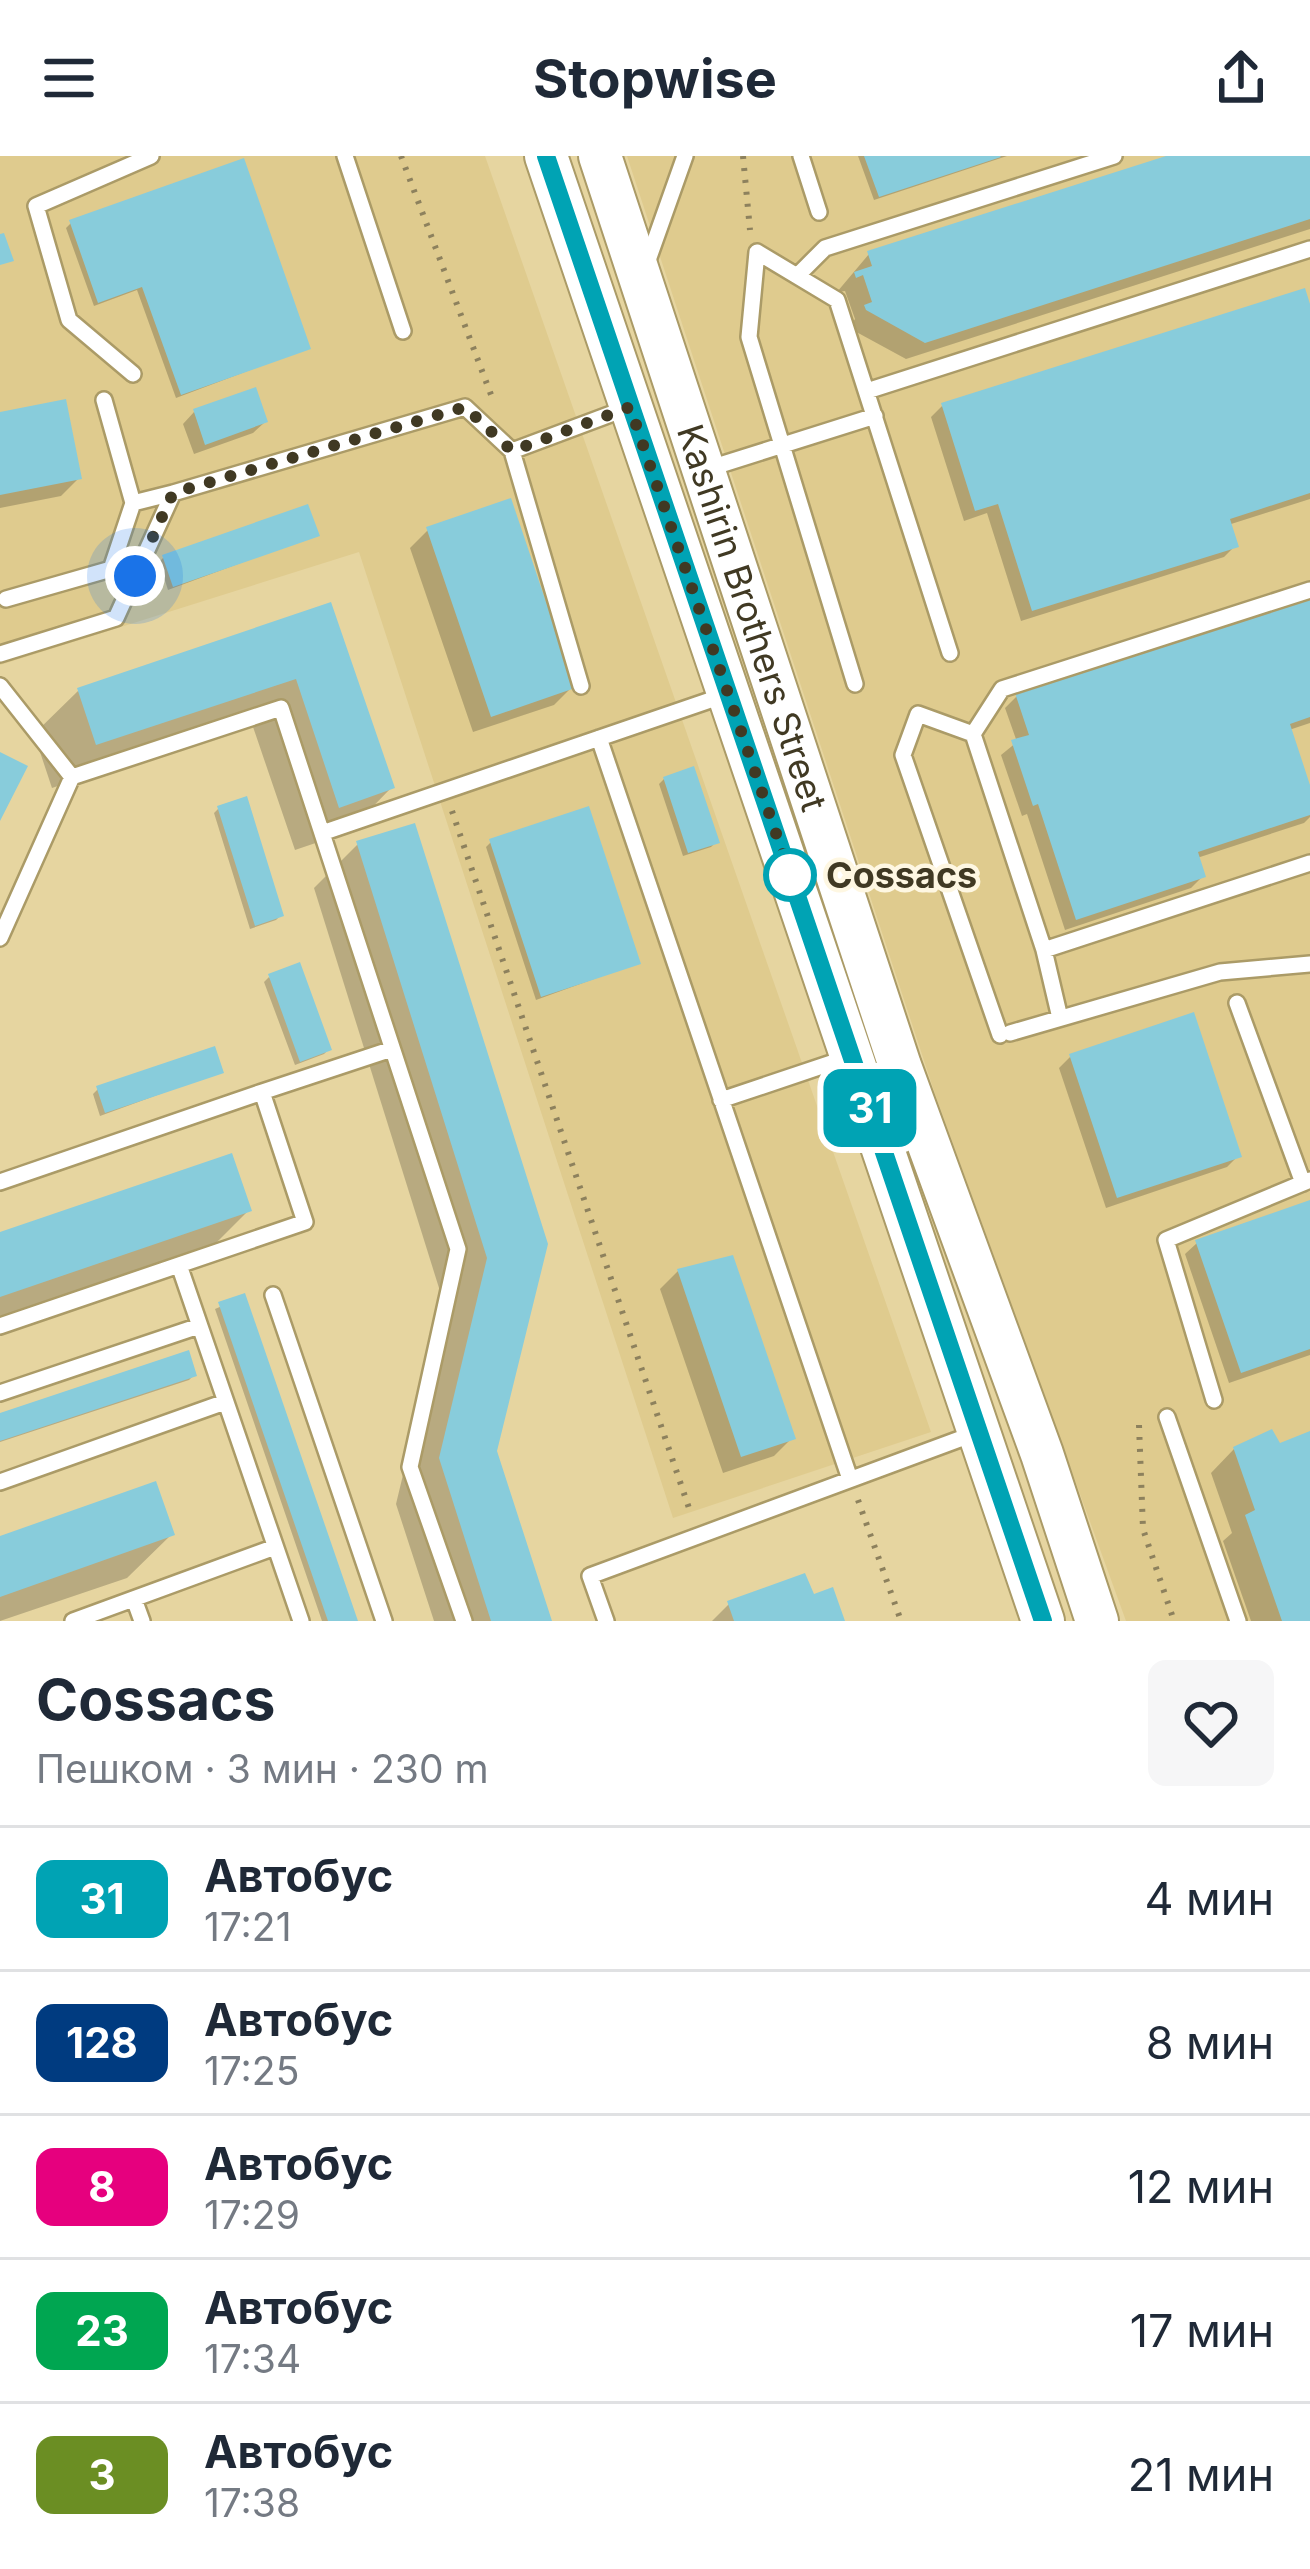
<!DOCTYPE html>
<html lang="ru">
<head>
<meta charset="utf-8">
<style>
	body { margin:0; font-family:Inter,sans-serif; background:#f6f6f7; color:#1f2937; height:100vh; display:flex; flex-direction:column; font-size:45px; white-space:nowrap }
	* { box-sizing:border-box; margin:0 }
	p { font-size:39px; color:#747a83 }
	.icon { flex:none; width:66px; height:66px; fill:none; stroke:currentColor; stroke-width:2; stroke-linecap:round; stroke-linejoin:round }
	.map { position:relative; height:1465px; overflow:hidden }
	.sheet { display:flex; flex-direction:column; background:#fff; flex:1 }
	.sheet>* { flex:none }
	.badge { padding:0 24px; border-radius:18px; font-size:42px; line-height:78px }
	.you { position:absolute; width:60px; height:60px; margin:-30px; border:9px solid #fff; border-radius:50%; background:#1a73e8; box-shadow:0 0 0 18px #1a73e833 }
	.map>.badge { position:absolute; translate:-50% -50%; box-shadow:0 0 0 6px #fff }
	.round { display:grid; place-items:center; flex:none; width:126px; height:126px; border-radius:18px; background:#f6f6f7 }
	.head { display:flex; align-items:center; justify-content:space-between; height:204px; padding:0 36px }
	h1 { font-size:57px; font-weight:700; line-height:90px }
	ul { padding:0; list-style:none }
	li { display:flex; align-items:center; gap:36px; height:144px; padding:0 36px; border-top:3px solid #e0e1e3 }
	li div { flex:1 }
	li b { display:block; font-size:45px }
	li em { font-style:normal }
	li .badge { min-width:132px; font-weight:700; text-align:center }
	header { display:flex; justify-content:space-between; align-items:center; height:156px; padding:0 36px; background:#fff; font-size:54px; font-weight:700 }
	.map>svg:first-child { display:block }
	.built { fill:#dfcb8e }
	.shadow { fill:#0003 }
	.building { fill:#88ccdb }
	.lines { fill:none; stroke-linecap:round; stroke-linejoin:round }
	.lane-casing { stroke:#ab9b67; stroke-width:20 }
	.secondary-casing { stroke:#ab9b67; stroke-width:46 }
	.path { stroke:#8d815d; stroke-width:6; stroke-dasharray:3 9; stroke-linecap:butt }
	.lane { stroke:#fff; stroke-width:15 }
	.secondary { stroke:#fff; stroke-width:42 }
	.line-casing { stroke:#fff; stroke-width:27 }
	.line { stroke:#00a3b4; stroke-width:18 }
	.walk { stroke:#403923; stroke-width:12; stroke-dasharray:0 21.6 }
	.stop-dot { fill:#fff; stroke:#00a3b4; stroke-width:6 }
	.labels { text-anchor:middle; stroke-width:9; stroke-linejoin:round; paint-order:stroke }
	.street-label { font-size:36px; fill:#403923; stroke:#fef7e2 }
	.stop-label { font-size:36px; font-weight:bold; fill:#403923; stroke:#fef7e2; text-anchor:start }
</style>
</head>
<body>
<header><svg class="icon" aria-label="menu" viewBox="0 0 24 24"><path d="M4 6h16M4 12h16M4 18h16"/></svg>Stopwise<svg class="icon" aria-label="share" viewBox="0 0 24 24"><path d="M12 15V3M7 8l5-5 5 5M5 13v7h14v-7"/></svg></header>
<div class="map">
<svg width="1310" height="1465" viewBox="0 0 1310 1465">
	<rect width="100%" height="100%" fill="#e6d5a0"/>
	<path class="built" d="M0,0h485l446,1276 -258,86 -314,-966 -359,113z
		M627,0h683v1465h-184l-191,-527z"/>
	<path class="shadow" d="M858,0h149l-133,44z
		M1175,0h135v73l-404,130 -57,-31 6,-9 -10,-28 -8,1 32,-38z
		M71,67l237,125 -132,50 -39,-108 -43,16 -28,-78z
		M1310,158v185l-82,26 7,21 -11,11 -203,64 -34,-108 -23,8 -33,-104 12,-12z
		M194,256l71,10 -12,11 -59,21 -11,-30z
		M0,259l79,63 -18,18 -61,12z
		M428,374l144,157 -18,18 -81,27 -63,-184z
		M316,379l-148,55 -9,-28 5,-5z
		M1310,442v125l-21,7 21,65v22l-6,6 -107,35 6,18 -12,12 -126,42 -38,-116 -5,2 -21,-61 16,-13 -12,-34 12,-12z
		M329,450l63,181 -44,45 -53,18 -44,-129 -199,67 -18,-54 45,-44z
		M664,623l52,63 -5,5 -28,9 -24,-72z
		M219,652l62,107 -5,5 -26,9 -36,-116z
		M491,686l147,121 -102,37 -50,-153z
		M358,688l186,400 -50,207 55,170h-115l-38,-117 48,-200 -130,-416z
		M269,821l60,72 -5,5 -29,11 -31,-83z
		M1071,900l167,100 -11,11 -121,41 -47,-140z
		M220,916l-120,44 -7,-22 5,-5z
		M1310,1047v152l-81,28 -44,-129 12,-11z
		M249,1054l-45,45 -204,69v-88z
		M678,1115l114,167 -18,18 -51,17 -63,-184z
		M243,1141l112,324h-33l-107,-312z
		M194,1219l-5,5 -189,62v-26z
		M1310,1278v187h-59l-28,-80 9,-8 -21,-60 23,-24 44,-2z
		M172,1378l-45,44 -127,43v-83z
		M831,1435l11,30h-130l17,-17 83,-6z"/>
	<path class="building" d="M864,0h136l1,1 -122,40z
		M1166,0h144v63l-385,124 -59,-33 -2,-5 8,-3 -9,-27 -7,3 -2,-6 18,-6 -5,-15z
		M244,2l67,191 -130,46 -39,-108 -44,16 -29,-83z
		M4,77l10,28 -14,4v-31z
		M1305,132l5,16v189l-80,26 9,28 -207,64 -34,-107 -23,7 -34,-108z
		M256,231l12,35 -63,23 -12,-36z
		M66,243l16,80 -82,16v-83z
		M511,342l64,190 -84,29 -65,-190z
		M308,348l12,32 -147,51 -11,-32z
		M1310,439v122l-20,7 20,61v30l-112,37 8,25 -130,43 -38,-116 -5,2 -22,-66 18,-5 -14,-42z
		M331,446l64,186 -56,20 -43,-129 -200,66 -19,-57z
		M0,596l28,14 -28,55z
		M694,610l26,77 -32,10 -25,-76z
		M247,640l37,120 -29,10 -38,-120z
		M589,650l52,158 -100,33 -52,-158z
		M415,667l133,421 -51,207 55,170h-61l-52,-163 48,-200 -131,-417z
		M300,806l32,88 -32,12 -32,-88z
		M1194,856l48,145 -125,41 -48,-144z
		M215,890l9,27 -119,40 -9,-27z
		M232,997l20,58 -252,86v-65z
		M1310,1044v149l-69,24 -46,-133z
		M733,1099l63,184 -55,18 -64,-188z
		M245,1137l113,328h-30l-110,-319z
		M189,1194l8,26 -197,65v-28z
		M1272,1273l8,14 30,-12v190h-28l-37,-106 10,-5 -22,-63z
		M156,1325l19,54 -175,62v-61z
		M805,1417l9,21 19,-7 12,34h-111l-7,-20z"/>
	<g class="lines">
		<defs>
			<path id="lane" d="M345,0l58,175
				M801,0l18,56
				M647,107l38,-107
				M797,120l28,-28 289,-92
				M133,218l-64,-54 -33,-114 115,-50
				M867,235l443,-142
				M104,244l29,103
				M512,295l69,235
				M704,314l171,-54
				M6,443l105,-30 22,-66 40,-10
				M0,498l116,-36 57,-125 292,-86 47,44 115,-43
				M855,528l-106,-347 8,-85 80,48 113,353
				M0,530l72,91
				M973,578l29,-45 308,-99
				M599,582l251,741
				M322,677l406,-139
				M0,782l72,-161 209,-69 177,541 -48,218 54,154
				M1044,794l266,-87
				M1237,847l66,180
				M1010,877l210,-61 90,-8
				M1000,879l-97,-280 15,-41 55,20 71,216 16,68
				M262,936l130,-43
				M721,944l128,-43
				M0,1026l262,-90 43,130 -305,104
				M179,1109l122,356
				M273,1139l111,326
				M0,1237l199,-67
				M1214,1244l-48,-160 144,-60
				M1167,1261l71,204
				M0,1326l225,-80
				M134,1443l8,22
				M73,1465l202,-74
				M606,1465l-16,-45 386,-143"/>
			<g id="secondary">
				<path d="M546,0l497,1465"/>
				<path id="s1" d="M600,0l300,910 142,388 55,167"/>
			</g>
		</defs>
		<use href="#lane" class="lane-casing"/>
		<use href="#secondary" class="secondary-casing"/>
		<path class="path" d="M401,0l92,244
			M743,0l7,74
			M452,655l239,703
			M1139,1269l4,104 31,92
			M858,1344l43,121"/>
		<use href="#lane" class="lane"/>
		<use href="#secondary" class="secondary"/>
	</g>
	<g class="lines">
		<defs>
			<path id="line" d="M546,0l497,1465"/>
		</defs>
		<use href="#line" class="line-casing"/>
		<use href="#line" class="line"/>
		<path class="walk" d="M135,420l38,-83 292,-86 47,44 118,-44 162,473 -2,-5"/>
	</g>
	<circle class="stop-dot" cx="790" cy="719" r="24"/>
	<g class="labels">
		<g class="street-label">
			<text dy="13" stroke="none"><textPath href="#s1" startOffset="486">Kashirin Brothers Street</textPath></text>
		</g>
		<g class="stop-label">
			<text x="826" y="732">Cossacs</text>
		</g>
	</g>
</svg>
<div class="you" style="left:135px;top:420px"></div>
<b class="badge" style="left:870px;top:952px;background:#00a3b4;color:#fff">31</b>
</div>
<section class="sheet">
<div class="head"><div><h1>Cossacs</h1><p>Пешком · 3 мин · 230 m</p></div><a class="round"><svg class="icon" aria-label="heart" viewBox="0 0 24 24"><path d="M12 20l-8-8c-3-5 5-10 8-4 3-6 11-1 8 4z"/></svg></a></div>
<ul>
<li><span class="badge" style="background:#00a3b4;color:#fff">31</span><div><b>Автобус</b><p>17:21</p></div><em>4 мин</em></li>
<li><span class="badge" style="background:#003b80;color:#fff">128</span><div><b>Автобус</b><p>17:25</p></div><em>8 мин</em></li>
<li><span class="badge" style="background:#e6007e;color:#fff">8</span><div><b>Автобус</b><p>17:29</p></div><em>12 мин</em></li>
<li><span class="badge" style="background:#00a651;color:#fff">23</span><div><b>Автобус</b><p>17:34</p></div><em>17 мин</em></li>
<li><span class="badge" style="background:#6b8e23;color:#fff">3</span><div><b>Автобус</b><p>17:38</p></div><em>21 мин</em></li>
</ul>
</section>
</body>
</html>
